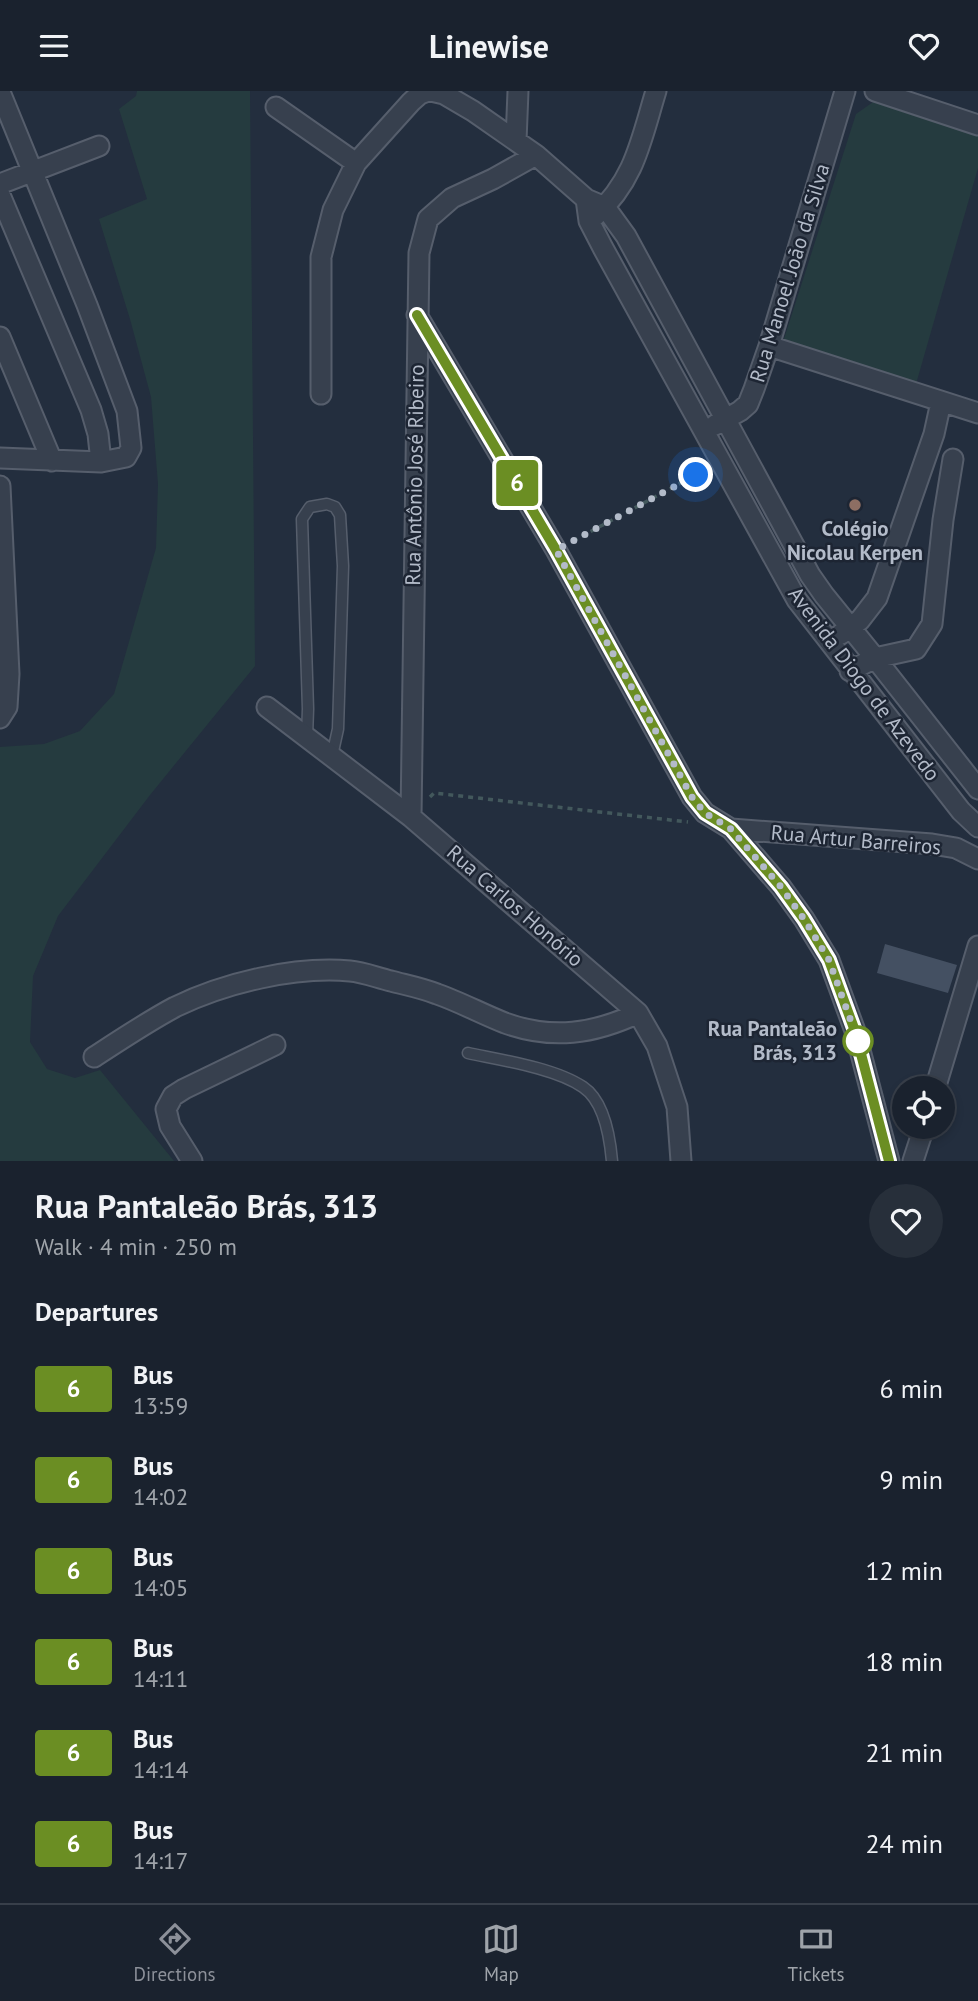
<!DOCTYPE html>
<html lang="en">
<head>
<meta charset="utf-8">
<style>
	body { margin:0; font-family:"PT Sans",sans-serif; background:#272f3a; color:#f1f3f6; height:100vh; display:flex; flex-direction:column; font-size:26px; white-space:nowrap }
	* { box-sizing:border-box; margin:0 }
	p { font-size:23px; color:#9fa4aa }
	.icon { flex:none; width:38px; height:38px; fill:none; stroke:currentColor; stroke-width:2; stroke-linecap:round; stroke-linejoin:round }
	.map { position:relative; height:1070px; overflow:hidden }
	.side { display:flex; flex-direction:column; background:#1a222e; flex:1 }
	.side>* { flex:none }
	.badge { padding:0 14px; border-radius:5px; font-size:24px; line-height:46px }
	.buttons { position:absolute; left:892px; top:985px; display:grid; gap:14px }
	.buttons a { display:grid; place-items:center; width:63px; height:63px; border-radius:50%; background:#1a222e; box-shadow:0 4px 10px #0003,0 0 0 2px #383f4a; font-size:35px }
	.you { position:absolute; width:35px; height:35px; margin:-18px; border:5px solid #fff; border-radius:50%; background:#1a73e8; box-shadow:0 0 0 10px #1a73e833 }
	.map>.badge { position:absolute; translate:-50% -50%; box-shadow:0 0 0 4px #fff }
	h2 { padding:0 35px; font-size:26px; line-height:63px }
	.round { display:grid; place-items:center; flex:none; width:74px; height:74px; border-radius:37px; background:#272f3a }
	.summary { display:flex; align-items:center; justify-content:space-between; height:119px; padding:0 35px }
	h1 { font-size:33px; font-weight:800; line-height:52px }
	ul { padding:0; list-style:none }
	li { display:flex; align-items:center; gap:21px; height:91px; padding:0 35px }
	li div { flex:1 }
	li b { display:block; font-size:26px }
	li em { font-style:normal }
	li .badge { min-width:77px; font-weight:700; text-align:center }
	header { display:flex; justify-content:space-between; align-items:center; height:91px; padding:0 35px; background:#1a222e; font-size:32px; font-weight:800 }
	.tab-bar { display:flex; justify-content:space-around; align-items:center; height:98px; border-top:2px solid #383f4a; background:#1a222e; font-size:19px; color:#9fa4aa }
	.tab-bar a { display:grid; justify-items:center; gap:4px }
	.tab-bar .selected { color:#8c9099 }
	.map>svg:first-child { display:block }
	.green { fill:#253b3f }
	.building { fill:#445062 }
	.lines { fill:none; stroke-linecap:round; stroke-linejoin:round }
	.lane-casing { stroke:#565e6c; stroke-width:13 }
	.street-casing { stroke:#565e6c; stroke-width:23 }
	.path { stroke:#43585c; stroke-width:3.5; stroke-dasharray:5 5; stroke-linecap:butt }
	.lane { stroke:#37404e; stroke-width:10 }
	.street { stroke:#37404e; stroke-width:19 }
	.line-casing { stroke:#fff; stroke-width:16 }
	.line { stroke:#6b8e23; stroke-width:10 }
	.walk { stroke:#b3bbc9; stroke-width:7; stroke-dasharray:0 12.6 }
	.education-dot { fill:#8d6e63; stroke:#1d2533; stroke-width:2.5 }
	.stop-dot { fill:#fff; stroke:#6b8e23; stroke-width:3.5 }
	.labels { text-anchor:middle; stroke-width:5; stroke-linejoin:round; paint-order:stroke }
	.street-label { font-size:21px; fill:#b3bbc9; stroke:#1d2533 }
	.poi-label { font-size:21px; font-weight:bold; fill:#b3bbc9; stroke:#1d2533 }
	.stop-label { font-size:21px; font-weight:bold; fill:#b3bbc9; stroke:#1d2533; text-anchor:end }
</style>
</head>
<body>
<header><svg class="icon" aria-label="menu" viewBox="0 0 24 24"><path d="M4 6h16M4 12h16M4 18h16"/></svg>Linewise<svg class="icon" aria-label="heart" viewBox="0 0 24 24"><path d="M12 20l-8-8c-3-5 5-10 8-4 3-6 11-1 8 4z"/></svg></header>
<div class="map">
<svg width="978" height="1070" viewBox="0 0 978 1070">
	<rect width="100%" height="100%" fill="#232e3e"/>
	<path class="green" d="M137,0h113l5,575 -105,129 -92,121 -25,60 -3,66 17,27 28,9 25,-8 74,91h-174v-414l44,-3 36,-13 34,-37 42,-146 2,-64 -7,-87 -21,-78 -31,-100 48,-20 -28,-90 17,-13z
		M876,9l102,33v35l-62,216 -133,-42 73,-228z"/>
	<path class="building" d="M885,853l72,21 -9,28 -71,-20z"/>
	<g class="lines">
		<defs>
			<path id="lane" d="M307,646l1,-28 -6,-190 8,-12 17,-3 8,3 5,8 3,51 -5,163 -6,27
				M468,962c33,7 87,15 115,34 21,14 27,51 29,74"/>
			<path id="street" d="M431,0l13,3 29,17 63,44 50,44 19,8 21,29 184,339 14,20 51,63 103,131
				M875,0l103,34
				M0,1l87,213 40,106 4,37 -5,9 -25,5
				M276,16l80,56
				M516,50l2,-50
				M0,93l99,-38
				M0,104l91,215 7,24 3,28 -101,-4
				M586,108l3,22 14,27 194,352 164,211 17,16
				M595,125c40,-36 46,-76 61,-125
				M417,224l139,235 136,247 13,16 26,16 50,58 23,32 25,41 26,71 34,130
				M0,246l52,124
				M769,255l209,67
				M321,303v-137l12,-47 23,-47 55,-61 9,-8 8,-3
				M715,334l25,-14 8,-7 6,-15 15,-43 76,-255
				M0,395l9,188 -2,33 -7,11
				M841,543l19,-14 17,-22 57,-164 7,-32
				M850,580l25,-13 41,-9 16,-25 11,-104 10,-61
				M267,616l144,110 227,196 19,33 20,61 4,54
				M411,726l8,-564 9,-34 24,-21 41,-19 43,-24
				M731,738l201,15 24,4 22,11
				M94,966c26,-17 53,-35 81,-50 50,-24 119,-41 175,-36 13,1 28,7 41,10 15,4 31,7 46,13 23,8 45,20 68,29 47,17 89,11 133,-10
				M935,998l43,-143
				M192,1070l-22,-35 -4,-17 7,-13 11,-7 91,-44
				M913,1070l11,-34"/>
		</defs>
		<use href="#lane" class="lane-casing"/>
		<use href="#street" class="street-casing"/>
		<path class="path" d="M573,450l132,-71
			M430,706l4,-4 254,29"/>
		<use href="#lane" class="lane"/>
		<use href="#street" class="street"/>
	</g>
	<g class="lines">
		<defs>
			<path id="line" d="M417,224l139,235 136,247 13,16 26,16 50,58 23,32 25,41 26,71 34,130"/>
		</defs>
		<use href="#line" class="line-casing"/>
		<use href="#line" class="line"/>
		<path class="walk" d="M696,384l-140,75 136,247 13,16 26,16 50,58 23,32 25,41 29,81"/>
	</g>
	<circle class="education-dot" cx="855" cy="414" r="7"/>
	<circle class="stop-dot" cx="858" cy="950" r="14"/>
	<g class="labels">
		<g class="street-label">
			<text transform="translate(790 182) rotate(-73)" y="7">Rua Manoel João da Silva</text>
			<text transform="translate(415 384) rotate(-89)" y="7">Rua Antônio José Ribeiro</text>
			<text transform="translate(864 593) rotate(53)" y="7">Avenida Diogo de Azevedo</text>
			<text transform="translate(856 749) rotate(5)" y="7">Rua Artur Barreiros</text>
			<text transform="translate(515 815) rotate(41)" y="7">Rua Carlos Honório</text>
		</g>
		<g class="poi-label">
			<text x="855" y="445">Colégio<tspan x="855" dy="24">Nicolau Kerpen</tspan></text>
		</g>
		<g class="stop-label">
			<text x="837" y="945">Rua Pantaleão<tspan x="837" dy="24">Brás, 313</tspan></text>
		</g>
	</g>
</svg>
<div class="buttons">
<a><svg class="icon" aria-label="locate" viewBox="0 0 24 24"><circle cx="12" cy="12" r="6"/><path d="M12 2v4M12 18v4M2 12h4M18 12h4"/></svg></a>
</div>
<div class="you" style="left:696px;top:384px"></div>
<b class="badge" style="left:517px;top:392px;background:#6b8e23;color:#fff">6</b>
</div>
<section class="side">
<div class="summary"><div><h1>Rua Pantaleão Brás, 313</h1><p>Walk · 4 min · 250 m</p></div><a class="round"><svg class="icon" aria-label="heart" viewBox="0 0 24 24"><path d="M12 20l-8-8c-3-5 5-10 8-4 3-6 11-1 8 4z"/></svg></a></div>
<h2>Departures</h2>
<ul>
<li><span class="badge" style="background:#6b8e23;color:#fff">6</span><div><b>Bus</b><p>13:59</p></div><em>6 min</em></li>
<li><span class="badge" style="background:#6b8e23;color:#fff">6</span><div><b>Bus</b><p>14:02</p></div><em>9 min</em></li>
<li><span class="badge" style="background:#6b8e23;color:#fff">6</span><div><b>Bus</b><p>14:05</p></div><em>12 min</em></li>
<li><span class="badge" style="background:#6b8e23;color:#fff">6</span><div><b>Bus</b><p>14:11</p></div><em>18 min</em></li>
<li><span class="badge" style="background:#6b8e23;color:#fff">6</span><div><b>Bus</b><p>14:14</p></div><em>21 min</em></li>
<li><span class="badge" style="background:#6b8e23;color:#fff">6</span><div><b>Bus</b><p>14:17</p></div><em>24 min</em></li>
</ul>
</section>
<nav class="tab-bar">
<a class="selected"><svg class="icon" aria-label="directions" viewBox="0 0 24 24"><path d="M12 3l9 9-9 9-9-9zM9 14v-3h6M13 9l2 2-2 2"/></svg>Directions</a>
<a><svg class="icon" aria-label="map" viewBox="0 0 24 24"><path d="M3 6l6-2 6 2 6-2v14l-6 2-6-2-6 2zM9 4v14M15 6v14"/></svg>Map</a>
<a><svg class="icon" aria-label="tickets" viewBox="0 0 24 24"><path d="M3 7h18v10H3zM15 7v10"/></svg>Tickets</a>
</nav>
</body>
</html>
